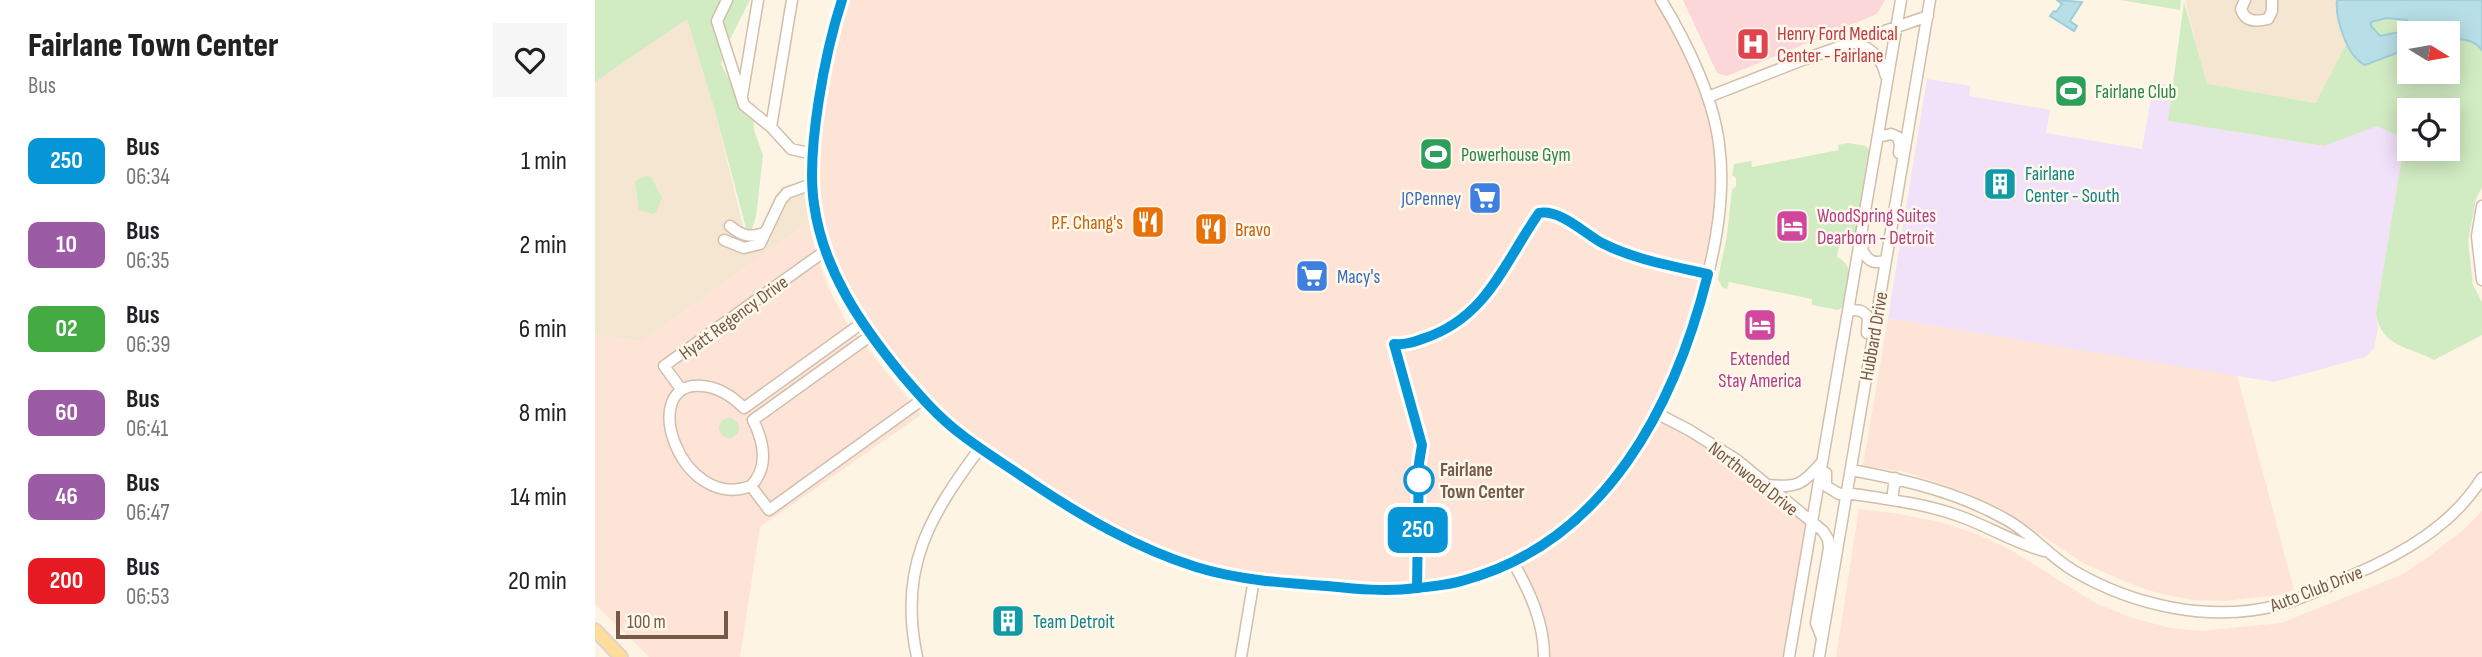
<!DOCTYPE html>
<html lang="en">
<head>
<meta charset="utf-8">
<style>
	body { margin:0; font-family:"Sofia Sans Condensed",sans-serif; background:#f6f6f6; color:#202124; height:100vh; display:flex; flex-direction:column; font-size:26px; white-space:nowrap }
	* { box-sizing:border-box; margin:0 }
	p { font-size:23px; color:#757577 }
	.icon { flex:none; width:38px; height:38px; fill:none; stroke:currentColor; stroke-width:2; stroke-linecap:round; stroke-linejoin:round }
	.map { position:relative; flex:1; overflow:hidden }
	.sheet { display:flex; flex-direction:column; background:#fff; width:595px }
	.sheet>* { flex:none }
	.badge { padding:0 14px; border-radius:10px; font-size:24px; line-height:46px }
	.needle { width:46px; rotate:101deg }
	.controls { position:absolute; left:1802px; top:21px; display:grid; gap:14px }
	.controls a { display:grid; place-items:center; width:63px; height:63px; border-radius:0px; background:#fff; box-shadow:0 4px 18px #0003; font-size:35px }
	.scale { position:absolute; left:21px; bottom:18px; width:112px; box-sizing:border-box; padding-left:7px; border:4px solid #765a48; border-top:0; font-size:19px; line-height:24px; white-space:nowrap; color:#765a48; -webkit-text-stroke:5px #fff8eb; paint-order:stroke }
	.map>.badge { position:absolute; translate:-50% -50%; box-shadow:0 0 0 4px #fff }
	.round { display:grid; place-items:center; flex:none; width:74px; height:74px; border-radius:0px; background:#f6f6f6 }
	.headline { display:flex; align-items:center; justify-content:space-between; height:119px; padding:0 28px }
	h1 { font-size:33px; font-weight:800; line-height:52px }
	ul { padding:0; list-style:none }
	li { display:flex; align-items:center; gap:21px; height:84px; padding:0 28px }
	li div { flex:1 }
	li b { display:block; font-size:26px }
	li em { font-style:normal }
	li .badge { min-width:77px; font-weight:700; text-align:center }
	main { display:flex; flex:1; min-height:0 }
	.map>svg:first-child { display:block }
	.residential { fill:#f5e6d2 }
	.commercial { fill:#fee4d7 }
	.education { fill:#f1e1f9 }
	.medical { fill:#fbd7da }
	.green { fill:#d1ebc2; fill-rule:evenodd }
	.water { fill:#b8dfe7; stroke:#9dced9; stroke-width:2; fill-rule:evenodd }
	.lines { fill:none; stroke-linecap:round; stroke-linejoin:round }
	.minor-casing { stroke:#d1beac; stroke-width:13 }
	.major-casing { stroke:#dbd4cf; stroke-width:16 }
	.minor { stroke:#fff; stroke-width:10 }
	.major { stroke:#fedc9a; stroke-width:12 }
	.line-casing { stroke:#fff; stroke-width:16 }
	.line { stroke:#0696d7; stroke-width:10 }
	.stop-dot { fill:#fff; stroke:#0696d7; stroke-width:3.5 }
	.labels { text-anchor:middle; stroke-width:5; stroke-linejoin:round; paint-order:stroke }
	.health-label { font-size:19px; fill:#be3a42; stroke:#fff8eb; text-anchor:start }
	.leisure-label { font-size:19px; fill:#27864d; stroke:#fff8eb; text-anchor:start }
	.culture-label { font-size:19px; fill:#0d838f; stroke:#fff8eb; text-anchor:start }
	.shop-label { font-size:19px; fill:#366cbe; stroke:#fff8eb; text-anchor:end }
	.hotel-label { font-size:19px; fill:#b23c85; stroke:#fff8eb; text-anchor:start }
	.food-label { font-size:19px; fill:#c56008; stroke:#fff8eb; text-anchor:end }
	.street-label { font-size:19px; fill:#765a48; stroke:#fff8eb }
	.stop-label { font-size:19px; font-weight:bold; fill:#765a48; stroke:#fff8eb; text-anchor:start }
</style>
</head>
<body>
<main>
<section class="sheet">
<div class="headline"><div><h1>Fairlane Town Center</h1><p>Bus</p></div><a class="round"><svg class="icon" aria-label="heart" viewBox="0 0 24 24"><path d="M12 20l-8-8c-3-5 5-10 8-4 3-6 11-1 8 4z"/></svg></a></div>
<ul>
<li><span class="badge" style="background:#0696d7;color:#fff">250</span><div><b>Bus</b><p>06:34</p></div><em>1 min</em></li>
<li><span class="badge" style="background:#9b5ba5;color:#fff">10</span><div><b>Bus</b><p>06:35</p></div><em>2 min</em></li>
<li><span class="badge" style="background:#44aa42;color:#fff">02</span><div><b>Bus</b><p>06:39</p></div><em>6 min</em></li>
<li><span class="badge" style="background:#9b5ba5;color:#fff">60</span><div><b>Bus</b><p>06:41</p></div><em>8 min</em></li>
<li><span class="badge" style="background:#9b5ba5;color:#fff">46</span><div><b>Bus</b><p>06:47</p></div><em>14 min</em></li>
<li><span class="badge" style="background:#e51a23;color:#fff">200</span><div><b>Bus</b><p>06:53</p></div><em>20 min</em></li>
</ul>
</section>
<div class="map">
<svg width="1887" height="657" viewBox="0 0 1887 657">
	<rect width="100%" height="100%" fill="#fdf4e4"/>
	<path class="residential" d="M1590,0h152l1,24 9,18 -30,61 -111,-19z
		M92,19l28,92 29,119 16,-1 15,-33 7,-9 23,-8 4,43 -168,120 -46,-7v-253z"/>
	<path class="commercial" d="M247,0h819l40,82 20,83 -13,109 -50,140 57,32 97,77 -23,134h-245v-13l-32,-82 -102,27 -188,-15 -112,-43 -150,-97 -90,-98 -50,-105 -6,-87z
		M214,222l6,28 13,37 18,35 75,93 -161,112 -20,130h-91l-54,-53v-269l46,7z
		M1293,318l349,57 57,215 -16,5 -54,6 -32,-1 -34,-7 -25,-8 -50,-22 -63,-42 -50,-27 -64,-22 -43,-6z
		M1264,509l41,5 43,9 34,11 34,16 86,54 36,14 37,10 31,3 80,-8 120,-48 23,-15 38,-29 20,-20v146h-646z"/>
	<path class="education" d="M1332,79l43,7 -1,10 81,14 -4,23 96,16 12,-67 20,4 -5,35 155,25 53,-20 28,13 -29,175 2,14 -4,20 -9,9 -91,25 -386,-64z"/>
	<path class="medical" d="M1088,0h202l-8,14 -150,62 -10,-3z"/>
	<path class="green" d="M0,0h155l-22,43 -7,21 11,22 21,29 1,15 9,25 -7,62 -5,14 -5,-3 -31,-117 -28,-92 -92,63z
		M1525,0h61l-1,10z
		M1589,2l23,82 109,19 31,-61 5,12 18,10 40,-16v24h38v-34c14,1 24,2 34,12v137l-6,12 -8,42 5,44 9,17v33l-48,25c-25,-14 -52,-12 -58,-46l29,-175 -28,-13 -53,20 -156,-25zM1815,110h38v39h-38z
		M1791,18l21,2 4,6 -1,4 -30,6 -9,-10v-5z
		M1253,143l18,3 5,6 -15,90 -5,4 -12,-1 -2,12c20,9 11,31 7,49l-6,4 -26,-5v-6l-83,-17 -2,7 -5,-2 -4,-8 9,-44 5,-45 4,-4v-8l-4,-3 2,-11 17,-3 1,6 87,-17 -1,-5z
		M51,176l5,1 11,21 -6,14 -4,2 -13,-4 -4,-29z
		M124 428a10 10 0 1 1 20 0a10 10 0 1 1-20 0Z"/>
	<path class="water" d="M1462,0l25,2 -12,19 7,5 -3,5 -24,-15 4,-5 2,1 6,-8z
		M1742,0h145v50c-9,-11 -20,-11 -34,-12v-5h-38v15l-45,17c-18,-8 -30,-47 -28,-65zM1791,18l21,2 4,6 -1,4 -30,6 -9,-10v-4z"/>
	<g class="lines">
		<defs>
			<path id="minor" d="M132,0l-10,21 27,84 27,22
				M197,0l-21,127 20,22 22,5
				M247,0c-16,54 -37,150 -28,205 11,68 49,123 92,174 17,20 34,40 55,56 23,17 48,32 72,48 51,35 103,64 161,83 44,14 92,17 137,21 58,4 117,4 171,-20 101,-44 160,-142 192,-244 18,-56 33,-120 25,-179 -6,-48 -33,-103 -58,-144
				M1650,0l-4,9c4,13 15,13 27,10l4,-8v-11
				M1258,42c19,7 28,14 33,34
				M147,96l16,-96
				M1113,97l97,-38 123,-43
				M1283,137l13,-3 7,3 2,8 -1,8
				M1887,206l-5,30 5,44
				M135,226c13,11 21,12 36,6
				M129,240l20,8 16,-4 21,-44 6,-7 25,-9
				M1268,245l-1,5c6,11 12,15 24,10
				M1253,311c10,-2 14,-1 20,6l-1,16
				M267,323l-118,85c-12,-12 -26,-21 -42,-22 -66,-6 -22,127 49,100 18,-19 13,-44 2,-66l117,-84
				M86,389l-17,-23 161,-115
				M1063,414l31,16 48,30 86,71 5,8 1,9 -13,75 6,15
				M1256,470c54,10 107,22 156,50 25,14 42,36 67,51 60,35 137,52 205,34 25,-7 50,-19 74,-30 49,-21 100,-50 129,-97
				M1231,473v13l13,8 8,-1c37,6 76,10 112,23 29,10 55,27 85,35
				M1172,485c31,3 35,0 55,-23
				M156,486l18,24 154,-111
				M1297,500l3,-22
				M918,562c17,30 31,60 31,95
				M322,657c-19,-89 12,-140 63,-209
				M646,657l13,-78
				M1194,657l112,-657
				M1224,657l111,-657"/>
			<path id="major" d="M0,630l26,27"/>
		</defs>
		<use href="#minor" class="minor-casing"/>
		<use href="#major" class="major-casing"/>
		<use href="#minor" class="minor"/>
		<use href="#major" class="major"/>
	</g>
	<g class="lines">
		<defs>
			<path id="line" d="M247,0c-17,52 -36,150 -28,204 9,66 47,121 88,171 18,21 37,43 60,60 22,17 47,32 70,48 51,34 104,65 164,84 42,13 87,16 131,19 29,3 60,6 90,2l2,-125 3,-18 -28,-101c11,1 20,-2 31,-6 62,-21 79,-75 114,-125 21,-4 45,20 63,30 33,17 71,23 106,31 -33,132 -102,267 -243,306 -15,5 -31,6 -47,8"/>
		</defs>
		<use href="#line" class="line-casing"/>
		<use href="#line" class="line"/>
	</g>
	<defs>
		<symbol id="hospital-square" viewBox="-11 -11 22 22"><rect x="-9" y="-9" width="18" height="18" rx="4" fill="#e0444e" stroke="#fff8eb"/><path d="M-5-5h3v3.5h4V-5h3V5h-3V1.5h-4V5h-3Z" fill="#fff"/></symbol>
		<symbol id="stadium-square" viewBox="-11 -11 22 22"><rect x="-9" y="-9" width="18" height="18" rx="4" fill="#2e9e5b" stroke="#fff8eb"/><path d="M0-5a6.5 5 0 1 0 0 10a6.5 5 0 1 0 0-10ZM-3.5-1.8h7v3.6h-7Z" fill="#fff"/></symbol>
		<symbol id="building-square" viewBox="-11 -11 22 22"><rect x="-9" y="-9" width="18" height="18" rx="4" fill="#0f9aa8" stroke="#fff8eb"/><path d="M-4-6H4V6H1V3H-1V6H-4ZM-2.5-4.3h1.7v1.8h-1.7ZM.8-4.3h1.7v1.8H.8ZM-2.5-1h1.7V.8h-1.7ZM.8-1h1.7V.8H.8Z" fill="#fff"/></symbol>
		<symbol id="supermarket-square" viewBox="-11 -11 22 22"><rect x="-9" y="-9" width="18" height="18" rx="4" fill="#3f7fe0" stroke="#fff8eb"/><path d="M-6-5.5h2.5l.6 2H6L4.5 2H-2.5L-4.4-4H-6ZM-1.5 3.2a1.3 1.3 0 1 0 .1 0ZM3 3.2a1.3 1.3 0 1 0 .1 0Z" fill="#fff"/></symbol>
		<symbol id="restaurant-square" viewBox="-11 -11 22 22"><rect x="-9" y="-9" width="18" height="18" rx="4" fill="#e8710a" stroke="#fff8eb"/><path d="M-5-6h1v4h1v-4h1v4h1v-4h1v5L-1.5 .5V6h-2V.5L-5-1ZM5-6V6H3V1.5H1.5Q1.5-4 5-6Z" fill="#fff"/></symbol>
		<symbol id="hotel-square" viewBox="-11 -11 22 22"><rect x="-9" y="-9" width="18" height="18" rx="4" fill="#d1479c" stroke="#fff8eb"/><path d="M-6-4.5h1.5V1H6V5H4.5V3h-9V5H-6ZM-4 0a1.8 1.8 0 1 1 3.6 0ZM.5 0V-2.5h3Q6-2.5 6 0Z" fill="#fff"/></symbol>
	</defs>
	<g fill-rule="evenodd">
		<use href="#hospital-square" x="1139" y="25" width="38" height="38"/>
		<use href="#stadium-square" x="1457" y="72" width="38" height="38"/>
		<use href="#stadium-square" x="822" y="135" width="38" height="38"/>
		<use href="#building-square" x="1386" y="165" width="38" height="38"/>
		<use href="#supermarket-square" x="871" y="179" width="38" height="38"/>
		<use href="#restaurant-square" x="534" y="203" width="38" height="38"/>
		<use href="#hotel-square" x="1178" y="207" width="38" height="38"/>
		<use href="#restaurant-square" x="597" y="210" width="38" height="38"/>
		<use href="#supermarket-square" x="698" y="257" width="38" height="38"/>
		<use href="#hotel-square" x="1146" y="306" width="38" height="38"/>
		<use href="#building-square" x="394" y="602" width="38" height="38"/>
	</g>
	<circle class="stop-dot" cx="824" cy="480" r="14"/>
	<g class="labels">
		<g class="health-label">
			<text x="1182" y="40">Henry Ford Medical<tspan x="1182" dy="22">Center - Fairlane</tspan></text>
		</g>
		<g class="leisure-label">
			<text x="1500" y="98">Fairlane Club</text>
			<text x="866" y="161">Powerhouse Gym</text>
		</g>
		<g class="culture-label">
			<text x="1430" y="180">Fairlane<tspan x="1430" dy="22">Center - South</tspan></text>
			<text x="438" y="628">Team Detroit</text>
		</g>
		<g class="shop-label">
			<text x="866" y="205">JCPenney</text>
			<text x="742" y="283" text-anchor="start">Macy's</text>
		</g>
		<g class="hotel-label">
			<text x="1222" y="222">WoodSpring Suites<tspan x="1222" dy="22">Dearborn - Detroit</tspan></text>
			<text x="1165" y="365" text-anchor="middle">Extended<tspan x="1165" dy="22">Stay America</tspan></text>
		</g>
		<g class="food-label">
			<text x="528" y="229">P.F. Chang's</text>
			<text x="640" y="236" text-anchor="start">Bravo</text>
		</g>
		<g class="street-label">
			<text transform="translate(138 317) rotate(-36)" y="7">Hyatt Regency Drive</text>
			<text transform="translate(1278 336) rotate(-80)" y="7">Hubbard Drive</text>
			<text transform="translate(1159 478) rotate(38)" y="7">Northwood Drive</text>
			<text transform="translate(1721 588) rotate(-21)" y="7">Auto Club Drive</text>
		</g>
		<g class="stop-label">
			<text x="845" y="476">Fairlane<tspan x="845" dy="22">Town Center</tspan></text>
		</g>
	</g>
</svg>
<div class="controls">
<a><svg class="needle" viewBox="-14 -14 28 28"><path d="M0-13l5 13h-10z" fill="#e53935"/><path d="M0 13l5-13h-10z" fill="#757577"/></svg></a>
<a><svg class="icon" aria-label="locate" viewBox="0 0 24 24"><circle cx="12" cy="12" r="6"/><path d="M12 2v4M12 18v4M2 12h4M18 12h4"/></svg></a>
</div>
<div class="scale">100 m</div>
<b class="badge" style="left:823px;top:530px;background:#0696d7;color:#fff">250</b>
</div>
</main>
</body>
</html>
